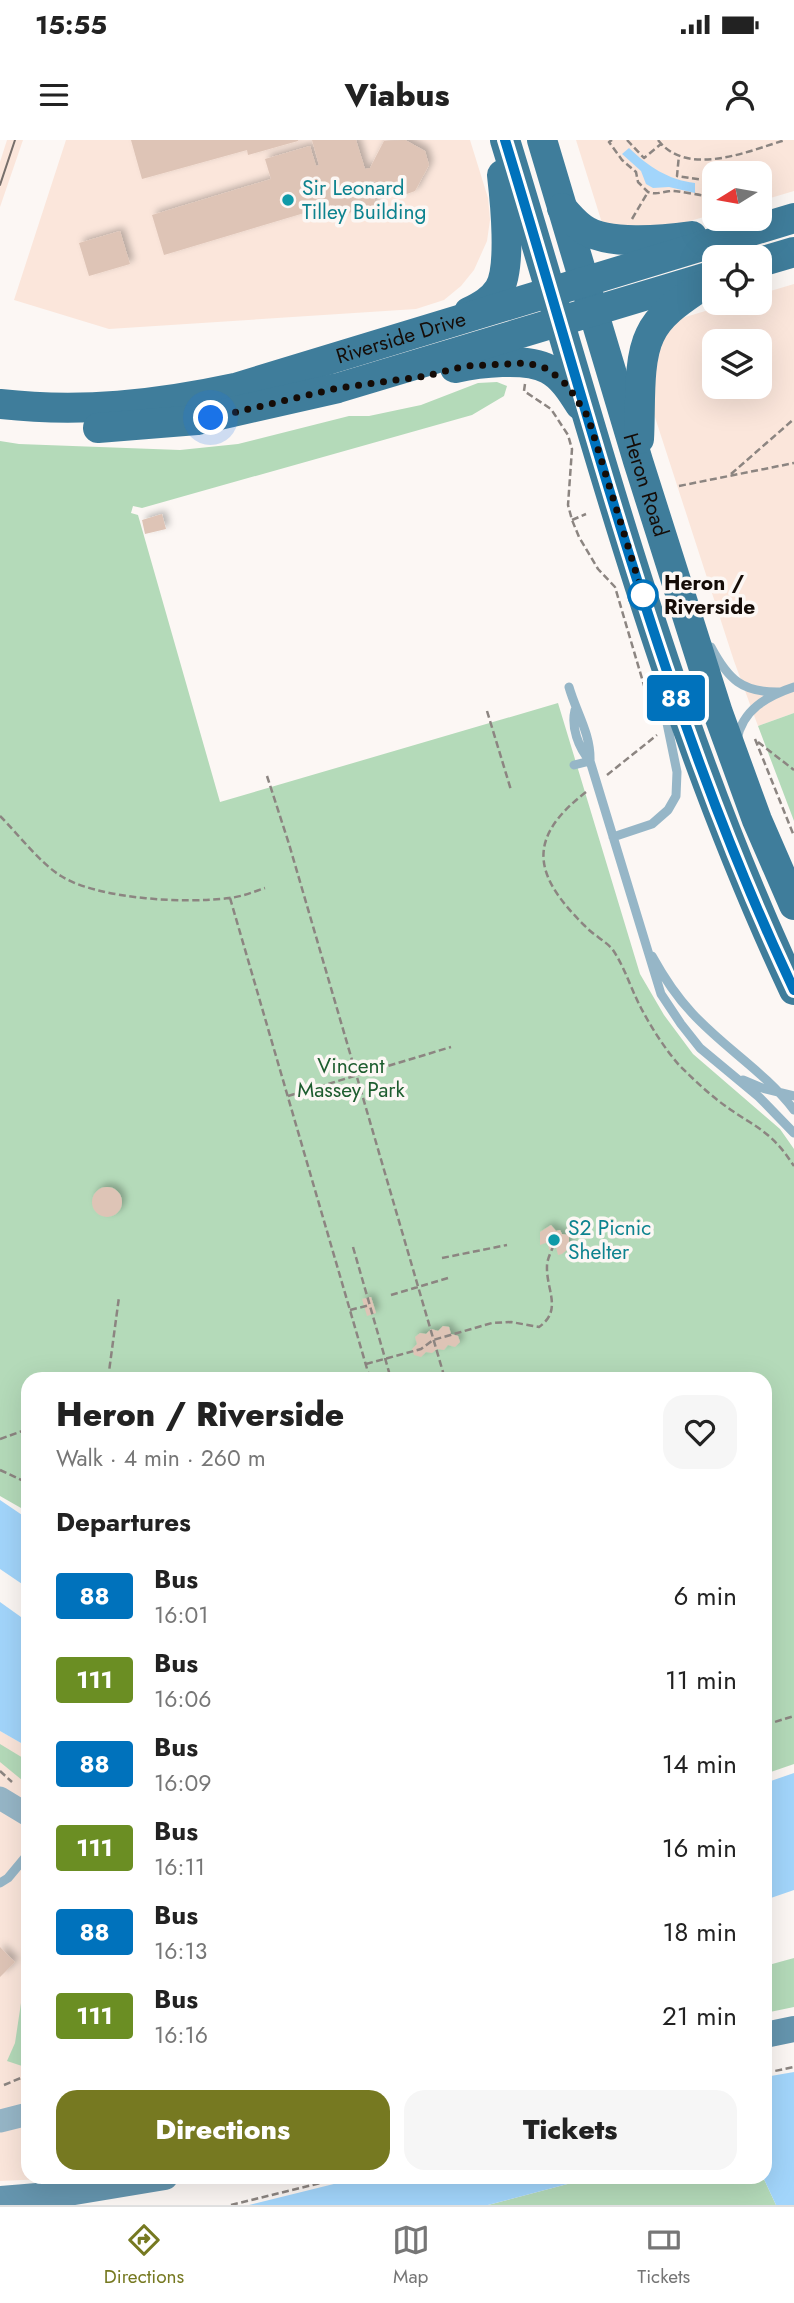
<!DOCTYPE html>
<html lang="en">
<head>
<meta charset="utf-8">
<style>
	body { margin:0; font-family:Jost,sans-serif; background:#f6f6f6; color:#222; height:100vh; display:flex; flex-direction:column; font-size:26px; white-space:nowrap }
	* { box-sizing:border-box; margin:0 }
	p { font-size:23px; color:#767676 }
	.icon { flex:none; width:38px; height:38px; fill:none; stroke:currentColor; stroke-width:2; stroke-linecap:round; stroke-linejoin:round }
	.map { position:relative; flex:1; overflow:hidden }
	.sheet { position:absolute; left:21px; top:1232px; width:751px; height:812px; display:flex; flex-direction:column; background:#fff; border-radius:21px; box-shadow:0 7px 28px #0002 }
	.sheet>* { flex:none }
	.badge { padding:0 14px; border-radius:5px; font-size:24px; line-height:46px }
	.needle { width:46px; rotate:259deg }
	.tools { position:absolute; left:702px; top:21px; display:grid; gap:14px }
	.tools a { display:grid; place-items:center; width:70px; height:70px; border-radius:14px; background:#fff; box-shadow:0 7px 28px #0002; font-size:35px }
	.you { position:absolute; width:35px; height:35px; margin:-18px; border:5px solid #fff; border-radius:50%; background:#1a73e8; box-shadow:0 0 0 10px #1a73e833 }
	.map>.badge { position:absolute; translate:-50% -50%; box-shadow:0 0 0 4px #fff }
	h2 { padding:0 35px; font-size:26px; line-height:63px }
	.round { display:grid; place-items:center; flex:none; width:74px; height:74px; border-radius:21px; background:#f6f6f6 }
	.headline { display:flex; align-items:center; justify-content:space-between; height:119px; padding:0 35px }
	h1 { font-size:33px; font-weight:800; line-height:52px }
	.primary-button { display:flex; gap:14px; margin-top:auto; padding:14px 35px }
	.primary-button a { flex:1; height:80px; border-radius:21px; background:#767921; color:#fff; font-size:28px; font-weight:800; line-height:80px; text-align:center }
	.primary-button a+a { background:#f6f6f6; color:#222 }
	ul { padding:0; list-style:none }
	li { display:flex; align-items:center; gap:21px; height:84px; padding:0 35px }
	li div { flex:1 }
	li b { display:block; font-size:26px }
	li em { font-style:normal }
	li .badge { min-width:77px; font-weight:700; text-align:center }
	.status { display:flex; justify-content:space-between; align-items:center; height:49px; padding:0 35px; background:#fff; direction:ltr }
	.status svg { height:19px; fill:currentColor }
	header { display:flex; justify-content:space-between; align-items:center; height:91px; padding:0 35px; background:#fff; font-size:32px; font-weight:800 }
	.dock { display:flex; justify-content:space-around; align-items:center; height:98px; border-top:2px solid #e0e0e0; background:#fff; font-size:19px; color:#767676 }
	.dock a { display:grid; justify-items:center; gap:4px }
	.dock .selected { color:#767921 }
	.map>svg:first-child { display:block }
	.built { fill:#fbe6db; fill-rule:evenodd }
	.green { fill:#b4dab9 }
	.water { fill:#a2d5fb }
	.building { fill:#dec4b6; filter:url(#shadow) }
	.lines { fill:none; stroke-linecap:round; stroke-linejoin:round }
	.path { stroke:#8c8581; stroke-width:2.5; stroke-dasharray:7 3.5; stroke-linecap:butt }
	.service { stroke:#96b6c7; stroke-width:9 }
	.tertiary { stroke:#96b6c7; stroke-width:23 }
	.secondary { stroke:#6595ae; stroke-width:26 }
	.primary { stroke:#3f7d9b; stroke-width:30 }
	.tram { stroke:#776f6b; stroke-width:2 }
	.line-casing { stroke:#fff; stroke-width:16 }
	.line { stroke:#0072bc; stroke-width:10 }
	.walk { stroke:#150c07; stroke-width:7; stroke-dasharray:0 12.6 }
	.culture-dot { fill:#0f9aa8; stroke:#fcf7f4; stroke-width:2.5 }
	.stop-dot { fill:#fff; stroke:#0072bc; stroke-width:3.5 }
	.labels { text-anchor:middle; stroke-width:7; stroke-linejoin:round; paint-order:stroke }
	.culture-label { font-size:21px; fill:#0d838f; stroke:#fcf7f4; text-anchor:start }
	.street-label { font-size:21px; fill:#150c07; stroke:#fcf7f4 }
	.stop-label { font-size:21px; font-weight:bold; fill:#150c07; stroke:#fcf7f4; text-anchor:start }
	.park-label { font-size:21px; fill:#1e5d2f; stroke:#fcf7f4 }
</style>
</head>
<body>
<div class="status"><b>15:55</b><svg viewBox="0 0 49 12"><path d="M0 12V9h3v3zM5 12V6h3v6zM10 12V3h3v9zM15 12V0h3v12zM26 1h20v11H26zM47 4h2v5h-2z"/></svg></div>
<header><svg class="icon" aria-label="menu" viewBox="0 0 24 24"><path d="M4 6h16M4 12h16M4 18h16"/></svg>Viabus<svg class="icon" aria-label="person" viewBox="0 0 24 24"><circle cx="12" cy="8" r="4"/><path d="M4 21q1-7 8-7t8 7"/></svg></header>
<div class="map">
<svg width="794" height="2065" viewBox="0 0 794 2065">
	<defs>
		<filter id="shadow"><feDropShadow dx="4" dy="-4" stdDeviation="3.5" flood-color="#0004"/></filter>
	</defs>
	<rect width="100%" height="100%" fill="#fcf7f4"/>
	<path class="built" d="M7,0h16l-23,67v-45z
		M66,0h404l18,58 2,22 -3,21 -13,29 -13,16 -17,14 -28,9 -307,20 -95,-29z
		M576,0h218v51l-34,10v-28h-46v41l-65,19 -47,-10z
		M794,144v429l-36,13 -24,-65 -82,-253 3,-56 10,-20 17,-14 50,-15h28v-9zM714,201h46v46h-46z
		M0,1591l28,16v430h46l-6,1 -68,3z"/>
	<path class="green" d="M497,242l10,4 -3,10 -32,19 -330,93 -9,-2 -2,7 7,2 82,287 338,-99 82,271 24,41 29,39 87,75 14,20v615l-29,10v-395h-737v133l-28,-16v-1055l19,3 161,6 58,-6 111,-28h20l52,-11 57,-22z
		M794,573v108l-36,-95z
		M0,1604l28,17v24l-28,-23z
		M794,1818v49l-29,6v-47z
		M28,1851v77l-21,-7 8,-18 6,-40z
		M594,2037h169l13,28h-288z"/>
	<path class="water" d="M629,8c19,18 39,32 66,35v10l-26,-6 -16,1 -7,-4 -5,-13 -19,-17z
		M0,1360l28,19v69l-28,-19z
		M0,1462l28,20v125l-28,-16z
		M794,1633v117l-29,10v-117z
		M794,1932v133h-18l-13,-28 2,-100z
		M362,2037h232l-106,28h-239z"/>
	<path class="building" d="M131,0h167v1l-50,14 -1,-5 -105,29z
		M312,0h44l9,29 5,-1 14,-27 21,-1 20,11 4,14 -14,26 -14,5 -27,-15 -5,1 7,23 -41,12 -4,-12 -167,50 -12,-40 119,-36 -6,-20 45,-13 6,20 3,-1z
		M120,91l10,33 -41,12 -10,-33z
		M162,374l4,15 -21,5 -3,-14z
		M92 1062a15 15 0 1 1 30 0a15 15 0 1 1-30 0Z
		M551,1085l5,6 4,-1 2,4 7,1v13l-7,6 -4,1 -2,-8 -7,3 -1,-8 -8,3v-13z
		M371,1157l5,16 -9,3 -5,-17z
		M443,1186l6,1 2,7 7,2 2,6 -5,5 -7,-2 -4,5 -7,-1 -5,4 -6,-1 -5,5 -7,-2 -2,-6 5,-5 -2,-7 5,-4 6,1 5,-5 7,2z
		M0,1807l15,15 -15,15z"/>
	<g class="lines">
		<path class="path" d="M612,0l-3,2 13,18 14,12 2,10 10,10c9,3 13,0 22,-1 7,-1 30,5 40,5v-15l-33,-5 2,-21
			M627,0l17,18 17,-14
			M658,0c29,38 91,11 127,0
			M632,79l16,-27
			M525,244l-1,7 27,18 17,26 4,14 -4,56 4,15 7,17 19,32 17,18 33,112
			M731,334l63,-55
			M679,346l115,-23
			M572,380l14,-6
			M487,571l24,79
			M755,599l39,97
			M758,602l36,28
			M607,635l50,-40
			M267,636l22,68 156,535
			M586,652c-61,47 -52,84 -1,134 8,9 21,15 28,24 12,18 18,39 28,58 10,19 24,41 38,57 16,16 33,32 52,45 16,11 34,20 47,35 6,6 11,14 16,21
			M0,676c18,18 40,47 61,60 36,23 126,28 168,22 12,-1 24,-6 36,-10
			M230,758l140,481
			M288,956l163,-49
			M353,1107l38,132
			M442,1118l65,-13
			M391,1155l57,-17
			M350,1170l20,-5
			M366,1224l55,-15 12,-9 59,-17 19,-1 28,5c24,-17 7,-37 8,-61 0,-8 6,-18 9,-26
			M108,1239l11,-82
			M0,1299l28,-10
			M0,1330l28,13
			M765,1585l29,-9
			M0,1631l12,11
			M765,1933l29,-6
			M4,1945l24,-10
			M231,2065l114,-28"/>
		<path class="service" d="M711,507c17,32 31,46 69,45
			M569,547c7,25 22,47 21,74l71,233 20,30 19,24 59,49 35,36
			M575,570c-4,17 3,37 15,51
			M737,600c5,-30 30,-44 57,-53
			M574,625l16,-4
			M613,697l39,-13 16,-14 8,-14 1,-24 -17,-83
			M652,816c11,20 24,40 40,57 32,35 73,59 102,97
			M743,940l19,8 32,8
			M0,1743l8,-5 20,-24"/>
		<path class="tertiary" d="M0,1658l28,17
			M0,1981l28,-7"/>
		<path class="secondary" d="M765,1895l29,-6
			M0,2059l62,-5 103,-17"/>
		<g class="primary">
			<path d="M505,0c88,286 161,578 289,850"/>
			<path id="s1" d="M542,0l96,321 80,252 39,107 37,85"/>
			<path d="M562,68c6,7 13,15 20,20 24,18 82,12 110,8"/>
			<path d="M760,122l34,-10"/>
			<path d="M469,172c12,-6 23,-12 30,-23 13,-21 6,-88 3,-114"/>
			<path d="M455,228c23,-5 71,-11 93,1 14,7 24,23 32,36"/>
			<path id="s2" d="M0,264c81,9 156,1 235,-16l559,-170"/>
			<path d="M98,288l99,-8 141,-32 376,-113"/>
			<path d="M639,299c2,-30 -2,-78 11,-104 10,-22 33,-36 52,-49"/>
		</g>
		<path class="tram" d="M0,45l15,-45"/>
	</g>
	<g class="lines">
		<defs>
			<path id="line" d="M505,0c88,286 160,579 289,850"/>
		</defs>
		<use href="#line" class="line-casing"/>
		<use href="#line" class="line"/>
		<path class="walk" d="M211,278l127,-30 88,-12 39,-10 63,-3 20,6 20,17 20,31 55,178"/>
	</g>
	<g class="culture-dot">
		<circle cx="288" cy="60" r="7"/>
		<circle cx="554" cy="1100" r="7"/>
	</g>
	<circle class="stop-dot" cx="643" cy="455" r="14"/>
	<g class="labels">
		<g class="culture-label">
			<text x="302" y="55">Sir Leonard<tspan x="302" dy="24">Tilley Building</tspan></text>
			<text x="568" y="1095">S2 Picnic<tspan x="568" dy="24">Shelter</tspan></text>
		</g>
		<g class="street-label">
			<text dy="7" stroke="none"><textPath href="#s2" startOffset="410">Riverside Drive</textPath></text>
			<text dy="7" stroke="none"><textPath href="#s1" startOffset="360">Heron Road</textPath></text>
		</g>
		<g class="stop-label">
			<text x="664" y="450">Heron /<tspan x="664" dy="24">Riverside</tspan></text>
		</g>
		<g class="park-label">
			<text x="351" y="933">Vincent<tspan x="351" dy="24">Massey Park</tspan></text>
		</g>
	</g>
</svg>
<div class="tools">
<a><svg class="needle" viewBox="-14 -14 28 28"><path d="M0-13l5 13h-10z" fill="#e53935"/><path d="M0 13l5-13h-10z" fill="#767676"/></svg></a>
<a><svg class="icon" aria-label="locate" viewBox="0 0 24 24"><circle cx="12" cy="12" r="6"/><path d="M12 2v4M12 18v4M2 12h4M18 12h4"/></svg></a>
<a><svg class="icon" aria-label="layers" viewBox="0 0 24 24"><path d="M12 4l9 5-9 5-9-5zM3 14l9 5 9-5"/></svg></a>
</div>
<div class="you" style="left:211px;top:278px"></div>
<b class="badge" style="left:676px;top:558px;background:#0072bc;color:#fff">88</b>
<section class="sheet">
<div class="headline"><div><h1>Heron / Riverside</h1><p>Walk · 4 min · 260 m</p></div><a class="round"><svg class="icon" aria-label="heart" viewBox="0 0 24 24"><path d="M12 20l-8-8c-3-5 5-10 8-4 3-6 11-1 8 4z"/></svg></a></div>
<h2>Departures</h2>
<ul>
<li><span class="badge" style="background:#0072bc;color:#fff">88</span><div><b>Bus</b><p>16:01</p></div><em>6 min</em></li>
<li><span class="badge" style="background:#6b8e23;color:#fff">111</span><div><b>Bus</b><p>16:06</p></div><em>11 min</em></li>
<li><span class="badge" style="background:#0072bc;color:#fff">88</span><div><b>Bus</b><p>16:09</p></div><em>14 min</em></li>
<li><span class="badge" style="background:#6b8e23;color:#fff">111</span><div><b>Bus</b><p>16:11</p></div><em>16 min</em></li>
<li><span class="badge" style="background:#0072bc;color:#fff">88</span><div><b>Bus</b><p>16:13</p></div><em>18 min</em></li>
<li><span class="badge" style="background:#6b8e23;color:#fff">111</span><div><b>Bus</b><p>16:16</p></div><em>21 min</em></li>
</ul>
<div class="primary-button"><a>Directions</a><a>Tickets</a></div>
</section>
</div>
<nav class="dock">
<a class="selected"><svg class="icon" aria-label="directions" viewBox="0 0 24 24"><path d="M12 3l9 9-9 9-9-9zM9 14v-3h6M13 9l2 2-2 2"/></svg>Directions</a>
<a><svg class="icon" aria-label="map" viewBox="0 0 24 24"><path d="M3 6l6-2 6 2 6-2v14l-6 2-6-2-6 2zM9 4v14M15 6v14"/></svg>Map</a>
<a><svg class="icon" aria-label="tickets" viewBox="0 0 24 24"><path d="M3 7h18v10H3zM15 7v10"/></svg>Tickets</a>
</nav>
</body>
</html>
